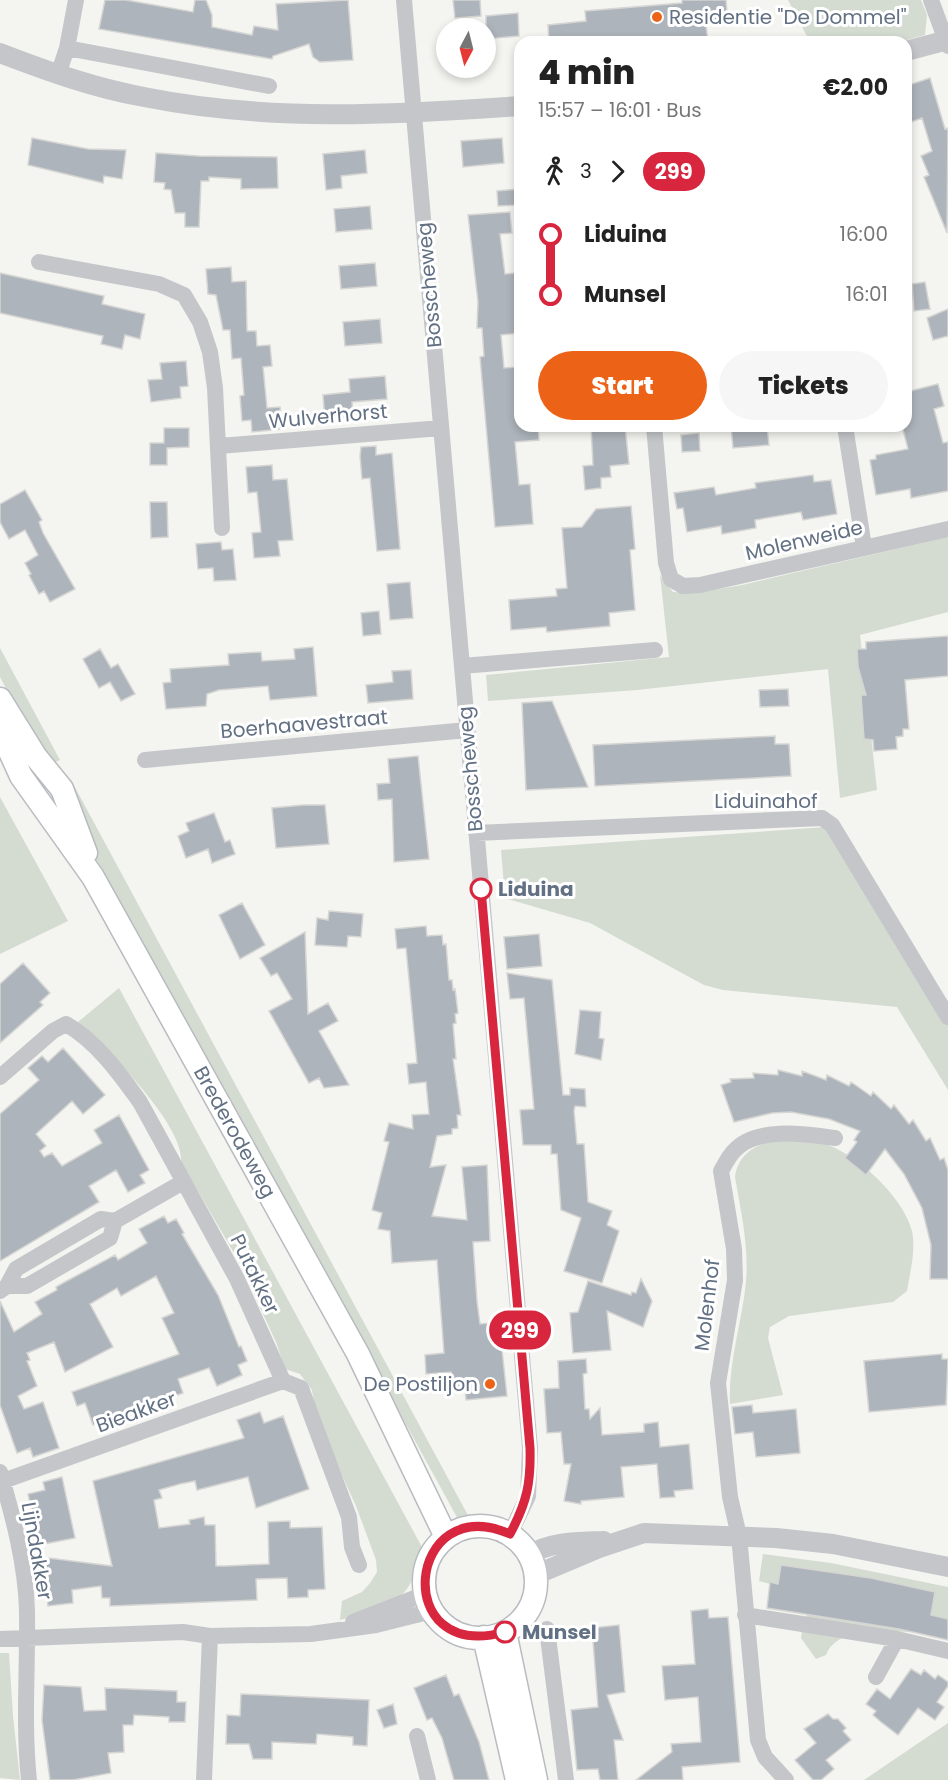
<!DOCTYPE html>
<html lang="en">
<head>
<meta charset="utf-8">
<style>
	body { margin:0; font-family:Poppins,sans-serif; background:#f6f6f6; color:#222; height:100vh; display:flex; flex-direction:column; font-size:22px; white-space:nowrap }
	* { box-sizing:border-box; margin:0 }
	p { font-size:20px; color:#767676 }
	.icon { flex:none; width:33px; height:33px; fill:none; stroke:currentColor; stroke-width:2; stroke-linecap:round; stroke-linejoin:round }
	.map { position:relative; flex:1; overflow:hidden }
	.details { position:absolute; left:514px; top:36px; width:398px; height:396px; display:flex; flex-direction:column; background:#fff; border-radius:18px; box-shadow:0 3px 9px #0003 }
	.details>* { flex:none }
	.badge { padding:0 12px; border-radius:20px; font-size:21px; line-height:39px }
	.needle { width:39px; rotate:187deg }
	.buttons { position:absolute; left:436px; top:18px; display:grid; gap:12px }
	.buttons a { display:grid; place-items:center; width:60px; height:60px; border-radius:50%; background:#fff; box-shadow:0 3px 9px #0003; font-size:30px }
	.map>.badge { position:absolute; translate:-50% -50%; box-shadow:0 0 0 3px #fff }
	.legs { display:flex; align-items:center; gap:9px; height:66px; padding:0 24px; font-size:20px }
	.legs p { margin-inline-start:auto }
	.summary { display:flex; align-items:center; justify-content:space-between; height:102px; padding:0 24px }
	h1 { font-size:33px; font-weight:800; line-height:45px }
	.cta { display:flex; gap:12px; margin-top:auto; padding:12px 24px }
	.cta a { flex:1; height:69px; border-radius:36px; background:#ec6318; color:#fff; font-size:24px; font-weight:800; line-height:69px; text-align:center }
	.cta a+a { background:#f6f6f6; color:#222 }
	ul { padding:0 24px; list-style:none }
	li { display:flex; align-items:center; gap:21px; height:60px; font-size:22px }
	li i { display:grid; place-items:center; width:9px; height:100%; margin:0 8px; background:currentColor }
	li i::after { content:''; width:15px; height:15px; margin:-8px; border:4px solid; border-radius:50%; background:#fff }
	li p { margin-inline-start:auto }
	li:first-child i { background:linear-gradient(#0000 50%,currentColor 0) }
	li:last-child i { background:linear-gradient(currentColor 50%,#0000 0) }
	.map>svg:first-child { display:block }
	.green { fill:#d4dcd1 }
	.building { fill:#aeb4bb; stroke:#d5d5d3; stroke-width:1.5 }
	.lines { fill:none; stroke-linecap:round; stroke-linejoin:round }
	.secondary-casing { stroke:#b8bbc0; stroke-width:25 }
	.minor { stroke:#c4c6ca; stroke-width:16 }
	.tertiary { stroke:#c4c6ca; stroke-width:20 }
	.secondary { stroke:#fff; stroke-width:22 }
	.line-1-casing { stroke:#fff; stroke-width:14 }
	.line-1 { stroke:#d7263d; stroke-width:9 }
	.poi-dot { fill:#ec6318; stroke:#fff; stroke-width:2 }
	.stop-1-dot { fill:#fff; stroke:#d7263d; stroke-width:3 }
	.labels { text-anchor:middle; stroke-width:6; stroke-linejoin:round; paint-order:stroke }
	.poi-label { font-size:20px; fill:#627083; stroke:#fff; text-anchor:start }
	.street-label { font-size:20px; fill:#627083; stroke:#fff }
	.stop-label { font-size:20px; font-weight:bold; fill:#627083; stroke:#fff; text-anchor:start }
</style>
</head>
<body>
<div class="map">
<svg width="948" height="1780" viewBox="0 0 948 1780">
	<rect width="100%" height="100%" fill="#f4f4f0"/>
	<path class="green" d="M788,0h133l6,15 -2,20 -26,7h-89z
		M948,537v75l-88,23 17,155 -37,8 -12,-129 -191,21 -149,11 -2,-26 183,-18 -9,-82 13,17 23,1 46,-8z
		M0,648l60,112 -13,6 -47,-89z
		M71,780l399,739 -11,2 -367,-669 -35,-66z
		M0,797l68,124 -68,33z
		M826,827l122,198v65l-51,-83 -174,-17 -19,-5 -114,-62 -85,-25 -4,-48z
		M119,988l304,561c-6,11 -7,25 -13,35 -13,24 -46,29 -70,36l2,-19 20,-9 8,-9 7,-11 -1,-12 -20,-54 -39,-86 -5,-30 -12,-16 -15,-5 -9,-27 -39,-84 -56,-96c4,-37 -76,-115 -103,-140z
		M777,1139c13,1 28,0 41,3 35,7 86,55 94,89 4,19 -2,42 -5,60l-14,11 -104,14 -19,11 -2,11 15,57 -53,9c-2,-42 12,-81 16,-122 3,-36 -5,-70 -11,-105 3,-23 20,-32 42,-38z
		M763,1554l68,9 117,24v44c-12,0 -25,1 -37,1 -26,0 -73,-7 -85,23l-10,4 -15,-21 2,-16 5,-9 -24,-25 -25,-7z
		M0,1653h9l4,63 7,64 -20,-2z
		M948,1723v57h-84z"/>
	<path class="building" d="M105,0h21l67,12 2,-12h11l6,15v12l40,8 2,-9 24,4 -2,-26 72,-4 5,60 -33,2 -7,-5 -4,-13 -36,12 -1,3 -173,-30z
		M453,0h27l1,16 -26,2z
		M682,0h44l2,22 -22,2 2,18h-159l-1,-17 38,-4 -1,-10 97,-8z
		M518,13l1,23 -33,3v-23z
		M930,78l15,51 3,-1 -1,105 -23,-56 5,-2 -8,-19 11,-5 -10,-33 -16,6v-38z
		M32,138l56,11 38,1 -4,29 -18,-3 -1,7 -75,-18z
		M502,138l2,25 -41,4 -2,-26z
		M365,150l2,23 -26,3 1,12 -16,2 -3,-36z
		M156,153l42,3 79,1 1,31 -37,1v-10l-32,-2v4h-8l-2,46h-14v-14h-10l-4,-23 -7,-1 1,-6 -11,-1z
		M520,189v16l-22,1 -1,-15z
		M370,206l2,23 -36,3 -2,-23z
		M510,212l2,21 -12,1 5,40 10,-1 1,6 4,-1v55l-19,2 3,33 15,-1 1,59h18l1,14 -24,2 4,43 11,-1 3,40 -38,3 -15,-170 4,-1 -2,-28h-5l1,-26 -10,-87z
		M375,263l2,23 -36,3 -2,-23z
		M231,267l1,15 14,-1 1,50h9l1,15 13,-1 2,21 -9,1 4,41 13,-1 2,22 -30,3 -1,-12 -9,1 -2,-25 4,-1 -3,-37 -9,1 -2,-29h-7l-7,-35 -8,-1 -2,-25z
		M0,273l104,23 -2,8 43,10 -5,25 -15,-4 -3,14 -21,-5 2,-8 -103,-23z
		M925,282l5,27 -16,2 -2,-27z
		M948,309v27l-15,4 -6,-22z
		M380,319l2,24 -37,3 -2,-24z
		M186,361l2,25 -8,1 1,11 -30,4 -3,-22 14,-1 -2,-16z
		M385,376l2,23 -35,3 1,16 -28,3 -2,-26 27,-3 -1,-13z
		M938,384l6,22 -10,3 9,34 5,-1v49l-37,7 -1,-9 -34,6 -6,-35 6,-1v-4l32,-6 -6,-23h4v-34z
		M591,426h34l4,38 -19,2 1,11 -10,1v10l-16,2 -2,-24 10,-1z
		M731,426h36l2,19 -36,3z
		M164,428h25v19l-22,1v17h-17v-22h14z
		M699,433l1,18 -18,1 -1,-17z
		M376,446v9l16,-2 8,96 -23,2 -7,-73 -8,1 -2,-23 1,-9z
		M272,465l1,15 14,-1 6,61 -15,1 2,15 -26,2 -2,-25 9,-1 -4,-40 -9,1 -2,-26z
		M813,475l1,7 17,-2 6,34 -34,6 -2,-8 -46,8 1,8 -34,6 -1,-8 -34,6 -4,-24 -6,1 -3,-16 40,-6 2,8 40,-7 -1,-5z
		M25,490l17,30 -3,2 4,11 32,56 -25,13 -6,-11 -5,3 -10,-19 2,-1 -6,-11 13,-8 -13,-25 -16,9 -9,-17v-18z
		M150,502h17l1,35 -17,1z
		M631,506l4,43 -5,1 5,60 -26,3 1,13 -63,6 -1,-5 -35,3 -2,-30 48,-4 -1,-7 11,-1 -5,-60 20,-1 14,-18z
		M221,542l1,8 11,-1 3,31 -22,1 -1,-13 -15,1 -2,-25z
		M410,582l3,36 -23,2 -3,-36z
		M379,611l2,23 -18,2 -2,-23z
		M948,636v40l-43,4 4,49h-6v7l-7,1 1,12 -23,2 -1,-11 -9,-1 -3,-44h5l-8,-28 -1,-18h9v-7z
		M313,647l4,49 -47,4 -2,-14 -49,4 -12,4 -1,12 -40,3 -3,-26 8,-1 -1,-13 59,-4 -1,-11 33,-2 1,9 33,-2 -1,-10z
		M100,649l11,19 7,-4 17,30 -14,7 -11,-19 -11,6 -16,-29z
		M411,670l2,29 -45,4 -2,-18 27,-3 -1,-11z
		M788,689l1,17 -29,1 -1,-17z
		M552,701l36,86 -62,3 -4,-87z
		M775,736v8h14l2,32 -196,10 -2,-41z
		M418,756l11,103 -35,3 -2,-63 -14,1 -1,-16 13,-1 -2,-24z
		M303,805h22l4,39 -53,4 -4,-40z
		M214,813l11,29 5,-2 5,14 -23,9 -4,-14 -22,9 -8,-22 11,-5 -3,-8z
		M242,903l23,42 -25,14 -21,-44z
		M329,911l34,3 -2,23 -13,-1 -1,11 -32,-2 2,-27 11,2z
		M426,926l1,10 15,-1 1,10 3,-1 3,36h3l1,10 2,-1 3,24 -3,1 1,9 -3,1 3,35h-3l8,56h-4l1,13 -6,1v5l-15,2 -7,31 16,-2 -14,51 35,4 -5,-53 25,-2 3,76 -17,1 4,59 3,23 19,-2 8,74 -41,4 -1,-12 -12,1 -2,-17 -25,2 -1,-19 19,-2 -7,-93 -45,3 -2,-32 -12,-2 4,-16 -10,-3 17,-68 -5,-1 5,-18 24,6 -1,-14 17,-1 -3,-32 -17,2 -2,-20 10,-1 -11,-115 -9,1 -2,-20z
		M305,932l3,82 20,-11 10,18 -19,10 30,54 -25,3 -5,-10 -10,5 -40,-72 23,-12 -15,-26 -6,3 -11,-18z
		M539,934l3,32 -35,3 -3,-32z
		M23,963l27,30 -10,9 3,3 -43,38v-59z
		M507,973l45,7 11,115h7v-7l15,1 1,18 -11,-1 -1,5 3,33h7l4,58 24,9 -5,14 12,6 -17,52 -38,-12 17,-53 -20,-8 -4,-56h-6v-9h-28l-3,-35 14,-1 -10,-111 -14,1z
		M580,1010l21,2 -2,26 5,1 -3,21 -26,-6z
		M63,1048l42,47 -22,19 -11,-13 -36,33 10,12 -6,5 4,6 8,-4 10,13 40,-23 -8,-13 25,-15 30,55 -9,5 5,8 -17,9 -12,-22 -27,16 10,16 -99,59v-147l39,-34 -11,-12 14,-12 6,6z
		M778,1070l24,6v-5l24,9 1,-5 22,11 2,-4 20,14 2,-4 18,17 3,-4 15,19 4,-4 13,21 4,-3 10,22 4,-2 4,12v109h-18l1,-34 -9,-37 -18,-34 -19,-25 -19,26 -21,-17 12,-16 -3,-2 6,-9 -31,-12 -38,-7 -19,1 -38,9 -13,-37 10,-3 -1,-3 24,-1 -1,-5 25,2z
		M164,1216l4,7 8,-4 8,14 -2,1 36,61 21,52 2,-1 6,15 -9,4 4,10 -25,11 -8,-18 -31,11 5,14 -90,32 -8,-22 -8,3 -5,-14 107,-38 -17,-36 12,-5 -18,-37 -35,20 -4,-8 -27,16 23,43 -48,25 -11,-30 -27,11 3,7 -3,1 10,25 -19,10 6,13 19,-7 16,46 -26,9 -3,-9 -13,5 -17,-48v-104l14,31 28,-18 -7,-12 22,-12 -1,-3 7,-4 52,-28 3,5 29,-17 -8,-14z
		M641,1279l11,22 -9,26 -36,-16 4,39 -38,3 -3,-40 8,-1 10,-31 43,14 1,-3 4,1z
		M942,1354v5h6l-2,46 -77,7 -5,-51z
		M586,1359l1,14 -4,1 2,35h4l1,10 10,-11 2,27 42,-3v-8l14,-2 2,25 29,-3 4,45 -19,2 1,6 -15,1 -3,-34 -36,3 3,30 -43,4v3l-17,-3 7,-37h-7l-3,-32 -14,1 -3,-44 15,-1 -1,-27z
		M752,1405l1,8 43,-4 4,44 -44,4 -3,-25 -18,2 -3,-27z
		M260,1412l4,11 19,-7 26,73 -53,19 -8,-31 -51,13 -2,-9 -15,3 -21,6 3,8 -8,2 5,28 31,-4 -1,-4 15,-3 1,8h10l1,41h10l43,-2 -1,-42 22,-1v7l32,-1 3,62 -17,1v7l-20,1 -1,-20 -31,1 1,21 -147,6v-8h-8l-1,-12 -29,4 1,13 -25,3 -7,-49 71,9 -19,-85 151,-43 -7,-18z
		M62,1477l13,61 -36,7 -11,-51 17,-4 -2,-8z
		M781,1565l90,13 64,14 -4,23 17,4v21l-49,-11 -132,-21 3,-26 8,2z
		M708,1609l1,9 19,-1 12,145 -58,5 1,13h-47l36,-28 -1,-8 30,-2 -3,-45 -33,3 -3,-34 33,-2 -4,-53z
		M619,1625l6,67 -18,3 16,45h-9l4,40h-18l-2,-11 -21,1 -6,-60 27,-3 -6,-79z
		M911,1669l10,6 3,-5 11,9 3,-4 10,7v4l-11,16 7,5 -9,13 -17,-12 -20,27 -17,-13 -8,-7 3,-4 -10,-7 11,-15 13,10z
		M446,1675l8,21 5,-2 20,48 10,38h-35l-12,-42 -10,-20 -5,2 -13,-32z
		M44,1685l37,2 3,24 22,-1 -1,-22 72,3v11h9l-1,20h-16v-5l-35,-2 -1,10h-10l1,27 -16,1 3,20 -38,7h-23l-8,-60z
		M241,1694l128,6 -2,46 -14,-1v-8l-36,-3 -1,10 -44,-2v17h-19l-4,-15h-23l1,-29 13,1z
		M393,1704l4,20 -13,4 -7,-18z
		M828,1714l5,5h5l8,9 -3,3 8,9 -25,20 8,9 -13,11h-8l-18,-20 21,-17 -12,-14z"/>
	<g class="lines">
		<defs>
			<path id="secondary" d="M0,699l36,58 26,32 24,64
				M0,730l21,46 72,101 265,477 88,183
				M424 1582a56 56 0 1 1 112 0a56 56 0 1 1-112 0Z
				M505,1632l31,148
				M484,1637l33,143"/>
		</defs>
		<use href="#secondary" class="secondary-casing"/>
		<path class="minor" d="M404,0l126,1448 -2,48 -18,38
			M931,0l17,46
			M67,48l202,38
			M58,75l9,-27 9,-48
			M39,262l120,22 25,11 16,27 10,30 5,36 7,140
			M654,426l12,137 5,16 12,7 17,-1 248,-56
			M845,426l19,121
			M219,446l222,-18
			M462,666l193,-16
			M145,760l322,-30
			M476,833l346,-15 10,7 116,192
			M0,1077l53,-46 13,-7c30,17 54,50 74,78l97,177 46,102 18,7 48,129 3,30 7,18
			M7,1286h20l83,-48 5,-17
			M0,1291l7,-5 9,-17 85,-50 14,2 68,-39
			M0,1472c13,44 26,93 27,139 1,56 -4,113 2,169
			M3,1481l280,-100
			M745,1615l152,24 51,12
			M353,1622l72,-28
			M547,1629l19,151
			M0,1639l183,-7 27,4 101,-2 65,-9 56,-14
			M876,1677l21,-38
			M417,1736l11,44
			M204,1780l6,-144
			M786,1780l-21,-23 -7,-17 -19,-204 -9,-39 -12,-114 17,-103 -1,-31 -13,-78c4,-7 8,-15 13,-20 22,-25 72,-17 101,-13"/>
		<path class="tertiary" d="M906,51l42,-11
			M0,53c47,18 94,35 144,44 125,25 250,18 376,9
			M529,1555c22,-14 49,-13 75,-14
			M535,1575l64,-27 45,-15 132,5 57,6 115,23"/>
		<use href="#secondary" class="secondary"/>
	</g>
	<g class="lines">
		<defs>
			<path id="line-1" d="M481,889l49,559c1,35 -3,54 -20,86 -103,-45 -121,130 -5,98"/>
		</defs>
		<use href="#line-1" class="line-1-casing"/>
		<use href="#line-1" class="line-1"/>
	</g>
	<g class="poi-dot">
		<circle cx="657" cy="17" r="6"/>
		<circle cx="490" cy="1384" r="6"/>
	</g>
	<g class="stop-1-dot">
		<circle cx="481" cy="889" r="10"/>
		<circle cx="505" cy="1632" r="10"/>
	</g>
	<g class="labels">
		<g class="poi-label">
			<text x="669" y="24">Residentie "De Dommel"</text>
			<text x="478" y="1391" text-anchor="end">De Postiljon</text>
		</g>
		<g class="street-label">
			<text transform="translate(429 285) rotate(-95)" y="7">Bosscheweg</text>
			<text transform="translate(328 416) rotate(-5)" y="7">Wulverhorst</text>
			<text transform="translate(804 540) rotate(-13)" y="7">Molenweide</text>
			<text transform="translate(304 724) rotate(-5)" y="7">Boerhaavestraat</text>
			<text transform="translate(470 769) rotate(-95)" y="7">Bosscheweg</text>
			<text x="766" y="808">Liduinahof</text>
			<text transform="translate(235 1132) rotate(61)" y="7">Brederodeweg</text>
			<text transform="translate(255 1274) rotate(64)" y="7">Putakker</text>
			<text transform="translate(707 1305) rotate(-83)" y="7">Molenhof</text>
			<text transform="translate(136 1412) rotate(-20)" y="7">Bieakker</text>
			<text transform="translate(37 1551) rotate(80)" y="7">Lijndakker</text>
		</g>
		<g class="stop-label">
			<text x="498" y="896">Liduina</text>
			<text x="522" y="1639">Munsel</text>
		</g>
	</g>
</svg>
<div class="buttons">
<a><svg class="needle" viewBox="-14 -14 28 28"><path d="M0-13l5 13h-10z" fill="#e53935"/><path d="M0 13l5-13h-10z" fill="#767676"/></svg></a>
</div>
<b class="badge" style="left:520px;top:1330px;background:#d7263d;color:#fff">299</b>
<section class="details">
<div class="summary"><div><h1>4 min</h1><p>15:57 – 16:01 · Bus</p></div><b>€2.00</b></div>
<div class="legs"><svg class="icon" aria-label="walk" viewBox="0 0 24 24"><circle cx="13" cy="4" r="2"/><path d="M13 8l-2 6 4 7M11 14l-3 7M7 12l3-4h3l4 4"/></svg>3<svg class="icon" aria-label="forward" viewBox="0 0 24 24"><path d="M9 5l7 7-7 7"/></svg><b class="badge" style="background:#d7263d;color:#fff">299</b></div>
<ul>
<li><i style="color:#d7263d"></i><b>Liduina</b><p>16:00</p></li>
<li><i style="color:#d7263d"></i><b>Munsel</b><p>16:01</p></li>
</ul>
<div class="cta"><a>Start</a><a>Tickets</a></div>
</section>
</div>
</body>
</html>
